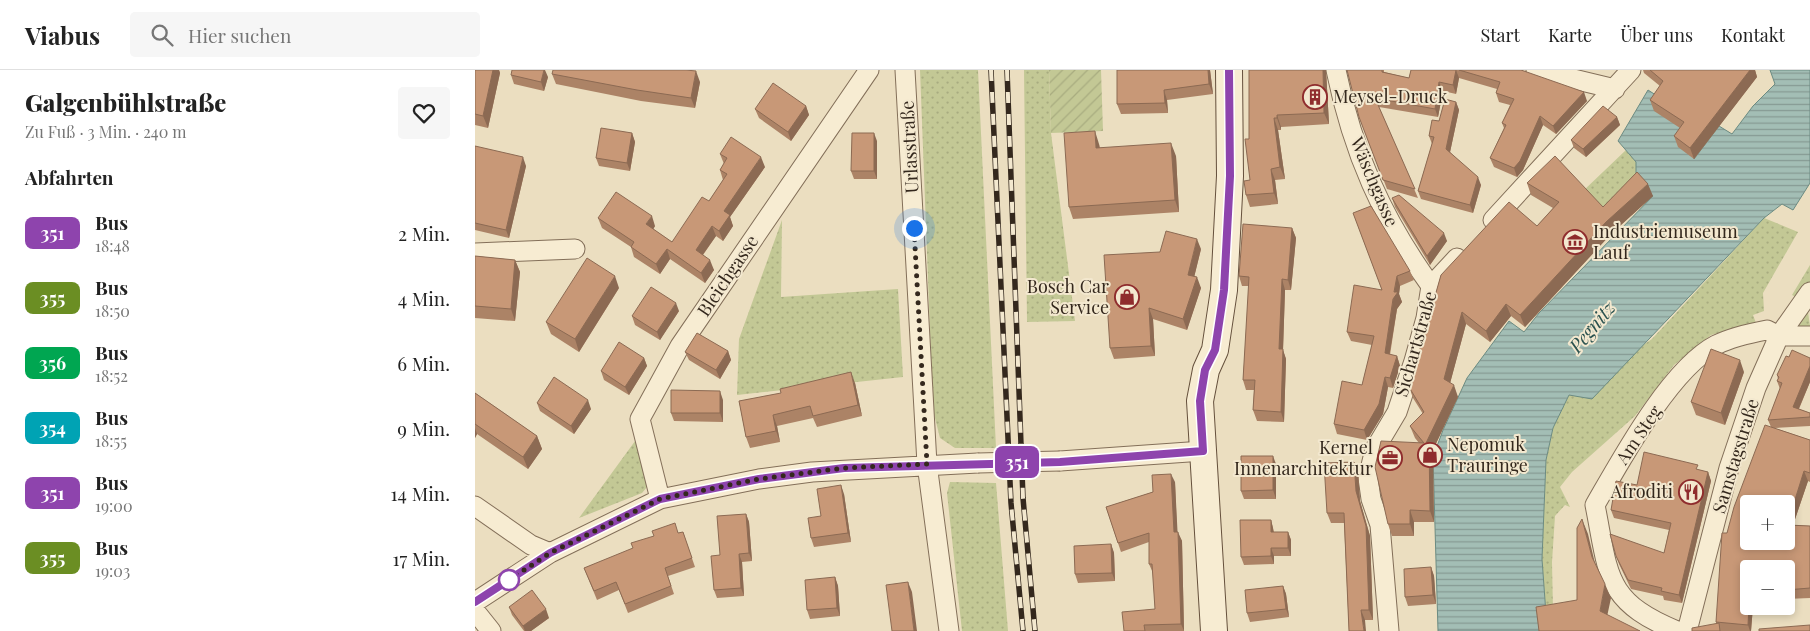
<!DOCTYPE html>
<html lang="de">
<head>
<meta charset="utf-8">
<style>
	body { margin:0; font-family:"Playfair Display",serif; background:#f6f6f6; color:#222; height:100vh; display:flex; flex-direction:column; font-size:19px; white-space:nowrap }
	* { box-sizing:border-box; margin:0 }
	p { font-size:16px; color:#767676 }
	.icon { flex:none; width:28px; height:28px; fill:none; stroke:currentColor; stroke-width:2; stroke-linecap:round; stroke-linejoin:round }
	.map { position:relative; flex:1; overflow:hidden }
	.side { display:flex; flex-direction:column; background:#fff; width:475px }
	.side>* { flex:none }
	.badge { padding:0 10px; border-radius:8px; font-size:18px; line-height:32px }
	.controls { position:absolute; left:1265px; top:425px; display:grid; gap:10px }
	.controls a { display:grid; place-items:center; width:55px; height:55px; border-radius:5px; background:#fff; box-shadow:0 2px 8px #0003; font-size:25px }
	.you { position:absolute; width:25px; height:25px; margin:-12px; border:4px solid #fff; border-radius:50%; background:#1a73e8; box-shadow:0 0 0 8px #1a73e833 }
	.map>.badge { position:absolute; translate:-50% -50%; box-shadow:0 0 0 2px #fff }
	h2 { padding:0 25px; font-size:19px; line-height:45px }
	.round { display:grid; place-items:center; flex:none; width:52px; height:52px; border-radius:5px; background:#f6f6f6 }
	.headline { display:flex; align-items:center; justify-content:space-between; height:85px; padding:0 25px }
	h1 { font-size:24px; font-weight:800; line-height:38px }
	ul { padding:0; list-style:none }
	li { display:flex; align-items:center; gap:15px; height:65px; padding:0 25px }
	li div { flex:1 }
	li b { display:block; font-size:19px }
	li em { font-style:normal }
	li .badge { min-width:55px; font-weight:700; text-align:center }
	header { display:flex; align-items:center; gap:30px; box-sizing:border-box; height:70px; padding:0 25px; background:#fff; border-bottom:1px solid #e0e0e0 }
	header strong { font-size:24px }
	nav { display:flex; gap:28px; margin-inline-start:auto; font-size:18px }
	.search { width:350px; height:45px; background:#f6f6f6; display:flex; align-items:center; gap:12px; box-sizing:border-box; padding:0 18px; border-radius:5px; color:#767676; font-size:19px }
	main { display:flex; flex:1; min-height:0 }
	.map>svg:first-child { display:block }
	.grass { fill:url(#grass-dots) }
	.garden { fill:url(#garden-furrows) }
	.water { fill:url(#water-rules); stroke:#6b8b82 }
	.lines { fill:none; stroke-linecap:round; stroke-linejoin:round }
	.street-casing { stroke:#836f59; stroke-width:21 }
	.secondary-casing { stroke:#65503c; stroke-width:28 }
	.street { stroke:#f7ecd2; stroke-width:19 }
	.secondary { stroke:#f7ecd2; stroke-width:26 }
	.rail-casing { stroke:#34281d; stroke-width:5.5 }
	.rail { stroke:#f3e8cf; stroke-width:4; stroke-dasharray:11; stroke-linecap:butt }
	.street-bridge-casing { stroke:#836f59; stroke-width:21; stroke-linecap:butt }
	.street-bridge { stroke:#f7ecd2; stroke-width:19 }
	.wall { fill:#ac8366 }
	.shaded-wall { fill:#8c6a53 }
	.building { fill:#c89877; stroke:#8c6a53; fill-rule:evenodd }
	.line-casing { stroke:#fff; stroke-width:11 }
	.line { stroke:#8e44ad; stroke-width:8 }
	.walk { stroke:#34281d; stroke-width:5; stroke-dasharray:0 9 }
	.stop-dot { fill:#fff; stroke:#8e44ad; stroke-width:2.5 }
	.labels { text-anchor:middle; stroke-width:4; stroke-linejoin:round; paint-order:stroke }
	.poi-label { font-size:18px; fill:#34281d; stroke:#f3e8cf; text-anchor:start }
	.street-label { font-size:18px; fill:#34281d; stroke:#f3e8cf }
	.water-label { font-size:19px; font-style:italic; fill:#2c5350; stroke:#f3e8cf }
</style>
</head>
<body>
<header>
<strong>Viabus</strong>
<div class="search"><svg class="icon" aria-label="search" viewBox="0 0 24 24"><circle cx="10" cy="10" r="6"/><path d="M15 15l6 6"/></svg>Hier suchen</div>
<nav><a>Start</a><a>Karte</a><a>Über uns</a><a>Kontakt</a></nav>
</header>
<main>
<section class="side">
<div class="headline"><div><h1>Galgenbühlstraße</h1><p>Zu Fuß · 3 Min. · 240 m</p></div><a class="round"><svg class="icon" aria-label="heart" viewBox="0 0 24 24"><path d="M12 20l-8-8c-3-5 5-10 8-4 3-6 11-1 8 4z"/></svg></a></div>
<h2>Abfahrten</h2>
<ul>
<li><span class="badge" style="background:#8e44ad;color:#fff">351</span><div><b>Bus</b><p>18:48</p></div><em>2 Min.</em></li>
<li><span class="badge" style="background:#6b8e23;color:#fff">355</span><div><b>Bus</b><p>18:50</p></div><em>4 Min.</em></li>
<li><span class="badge" style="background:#00a651;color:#fff">356</span><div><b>Bus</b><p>18:52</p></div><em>6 Min.</em></li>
<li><span class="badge" style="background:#00a3b4;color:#fff">354</span><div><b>Bus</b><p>18:55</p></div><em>9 Min.</em></li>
<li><span class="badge" style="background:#8e44ad;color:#fff">351</span><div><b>Bus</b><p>19:00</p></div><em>14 Min.</em></li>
<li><span class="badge" style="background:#6b8e23;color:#fff">355</span><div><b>Bus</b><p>19:03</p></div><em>17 Min.</em></li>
</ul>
</section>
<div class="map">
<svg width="1335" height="561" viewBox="0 0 1335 561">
	<defs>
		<pattern id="grass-dots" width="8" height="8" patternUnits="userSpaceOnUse" patternTransform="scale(1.25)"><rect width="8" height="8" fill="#c3c895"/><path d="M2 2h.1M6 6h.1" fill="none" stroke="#a8ac80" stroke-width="1.8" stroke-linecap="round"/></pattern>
		<pattern id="garden-furrows" width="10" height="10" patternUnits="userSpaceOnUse" patternTransform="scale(1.25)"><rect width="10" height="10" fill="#c3c895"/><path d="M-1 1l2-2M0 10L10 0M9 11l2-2" fill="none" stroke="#a8ac80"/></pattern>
		<pattern id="water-rules" width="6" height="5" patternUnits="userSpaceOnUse" patternTransform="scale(1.25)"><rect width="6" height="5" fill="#a3beb5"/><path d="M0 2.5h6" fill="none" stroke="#869a93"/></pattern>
	</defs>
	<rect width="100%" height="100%" fill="#ebdec0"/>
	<path class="grass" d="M445,0h58l18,378h-41l-15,-10 -7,-28z
		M549,0h25l2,63 24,188 -48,1z
		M1151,80l10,12v17l-29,40 -25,-27z
		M1289,148l34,14 -35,61 1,18 -11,4 3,8 -45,12 -37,30 -39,51 -63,56 -12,15 10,20 -5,-2 -10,11 -3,46 1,49 -7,3 -4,-55 4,-99 7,-32 16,-33 83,-56z
		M307,150l-1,77 117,-8 5,88 -166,18 2,-56z
		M1335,195v17l-12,16 -6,-3z
		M1335,237l-2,5 2,14 -14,2z
		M163,367l9,50 -5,6 -63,25z
		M475,412l46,1 12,148h-46l-15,-138z"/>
	<path class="garden" d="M574,0h52l2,61 -52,2z"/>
	<path class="water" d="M1295,0h40v113l-17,27 -11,-6 -18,14 -172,181 -23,-4 -16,33 -7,32 -4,99 4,55 -4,17h-104l-5,-174 10,-27 24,-52 42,-57 15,11 15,-19 114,-117 -17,-17v-17l-18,-21 30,-51 14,9 29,7 3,53 25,-33 13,8 21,-28 22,-22z"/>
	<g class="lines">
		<defs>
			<path id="street" d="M430,0l22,394 22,167
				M861,0c17,83 46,148 95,216
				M1061,0l79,19
				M1018,150l138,-150
				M0,183l100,-4
				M585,391l143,-10
				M185,429l-20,-80 40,-73 189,-276
				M0,436l56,39 19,8
				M0,532l75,-49 110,-54 99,-20 53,-7 166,-9
				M0,541l16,20
				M914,561l-9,-106 -9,-26 -3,-21 7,-29 22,-37 17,-51 12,-43 5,-32 26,-28
				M1202,561c-73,-30 -68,-56 -82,-126 26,-45 75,-136 121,-160 16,-8 35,-12 51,-15l12,6h31
				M1212,561l42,-163 27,-80 23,-52 31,-44"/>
			<path id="secondary" d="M739,561l-14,-230 6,-31 9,-20 9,-60 6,-114 -1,-106"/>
		</defs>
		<use href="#street" class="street-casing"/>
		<use href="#secondary" class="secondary-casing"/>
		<use href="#street" class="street"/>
		<use href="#secondary" class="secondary"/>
		<defs>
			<path id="rail" d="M516,0l20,433 12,128
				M532,0l16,428 12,133"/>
		</defs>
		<use href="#rail" class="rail-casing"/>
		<use href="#rail" class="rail"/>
		<defs>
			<path id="street-bridge" d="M503,393l82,-2"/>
		</defs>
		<use href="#street-bridge" class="street-bridge-casing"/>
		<use href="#street-bridge" class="street-bridge"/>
	</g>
	<path class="wall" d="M0,0h24l1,3 -12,55 -13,-3z
		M642,0h93l3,24 -46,6 1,13 -47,1 -4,-10z
		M774,0h77l3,54 -48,3v3h-3l7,49 -10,1 3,24 -28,3 -4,-12 4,-15z
		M872,0h37v2l25,6 2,-8h110l66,31 -31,33 -13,-9 -20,45 -6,7 -23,-10 -4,-9 14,-30 -2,-5 8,-18 -11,-3 -3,-9 1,-4 -38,-11 -3,16 -13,-3 -5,26 -59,-10 39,91 -31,-9 -28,-72z
		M1168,0h112l2,7 -63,82 -16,-12 -4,-11 6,-8 -26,-17 -4,-11 10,-14 -16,-13z
		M77,4l148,8 -5,26 -54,-7 -85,-17z
		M36,5l37,2 -4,14 -30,-7z
		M981,32l3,8 -9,42 31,33 -8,28 -52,-14 -3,-8 14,-47 -3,-8 10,-15z
		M331,36l3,9 -18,26 -32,-23 -4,-9z
		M1142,47l3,8 -34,32 -12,-9 -3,-8z
		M157,63l3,9 -5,29 -31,-5 -3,-8z
		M402,71v38h-23l-3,-8z
		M624,74l1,4 76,8 3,56 -106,7 -4,-12z
		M0,76l51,20 -17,72 -34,-8z
		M245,84l45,13 -35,50 3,9 -10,15 -7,-5 -13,19 11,15 -9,13 -35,-24 -10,15 -26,-17 -3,-10 -29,-19 -4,-10 57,8 -2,3 19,13 37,-41 14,-21 -3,-10 4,-6z
		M1052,113l76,24 50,-11 -42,38 -86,93 -14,-11 -21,26 -24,-18 -16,59 8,14 -26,55 1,3 1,67h-20v14h-22l-4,-12 31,-81 -4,-5 -5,-12 13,-12 -10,-16 -4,-11 32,-112 96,-49 16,-18 -22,-13z
		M917,128l55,43 -17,24 -35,-58z
		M878,143l57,58 4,9 -14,6 -1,8 3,8 -5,7 -7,46 7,1 3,10 -7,22 -5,-1 -5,27 -16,26 -30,-6 -3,-10 28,-39 10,-40 -21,-4 -4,-9 35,-42z
		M817,158l4,10 -5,52h-6l-2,60 3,9 -2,63 -27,-1 -4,-11 1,-20h-8l-3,-10 6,-94h-7l-3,-10z
		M726,179l-7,28 7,11 -14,42 -34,-11 2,37 -41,3 -4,-11z
		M0,186l40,4 5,12 -5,49 -40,-3z
		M144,218l-40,64 -28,-18 -5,-12z
		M204,241l-19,29 -25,-15 -3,-9z
		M253,281l3,9 -11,19 -31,-19 -4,-8z
		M1314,287l21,1v24l-11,27 11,4v13l-36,2 36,12v42l-2,-1 -15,44 17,1v72l-24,1v-30h-37v37h4l-2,25h-59l24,-7v-2l11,-89 44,-106 -3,-7 12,-31 -3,-8 1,-2 -1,-4z
		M169,288l3,8 -18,29 -25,-15 -3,-9z
		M1269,302l-19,53 -29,-10 -5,-13z
		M380,313l7,33 -45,11 -4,-9 -36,8 3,16 -30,6 -4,-11 -7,-36z
		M0,323l62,43 5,13 -14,20 -51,-35 -2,4z
		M248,330v22l-49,-1 -3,-8z
		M62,333l54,6 -17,25 -34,-23z
		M879,392l4,10 2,29 10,35 3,84h-8l-16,11 -5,-108h-13l-4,-10z
		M801,394v35h-32l-3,-8z
		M1224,400l9,2 3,9 -29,122 -18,-3 -1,-4 -32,-7 -12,-25 -3,-8 48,-3 5,-23 -55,-12 -3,-8 26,-25z
		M700,412l2,50 5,9 2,90h-60l31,-22 -2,-36 -4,-9v-22l-28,10 -15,-45 47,-15z
		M369,424l7,48 -37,5 -3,-9 10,-22z
		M271,444l3,8 3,39 -10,1 2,34 -27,2 -3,-8 6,-35z
		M796,450l3,12h14l3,8v16h-17v8l-30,1 -3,-8z
		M208,462l12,35 -27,9 6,18 -46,19 -9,-23 -22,10 -13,-32z
		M636,474l3,9 1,28 -37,2 -3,-9z
		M956,497l3,9 2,28 -28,2 -3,-9z
		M360,507l3,9 2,30 -30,3 -3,-9z
		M808,516l3,8 3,23 -39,5 -3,-9z
		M34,537l40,11 -18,13h-7l-12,-16z"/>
	<path class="shaded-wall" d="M18,0h6l1,3 -12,55 -5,-12z
		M69,0h1l3,7 -4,14 -3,-9z
		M733,0h2l3,24 -4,-10z
		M848,0h3l3,54 -5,-11z
		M981,0l3,8 -3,16 -3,-9z
		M1275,0h5l2,7 -63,82 -4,-11z
		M221,1l4,11 -5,26 -4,-10z
		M964,12l4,9 -5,26 -3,-8z
		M689,20l3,10 1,13 -3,-10z
		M1109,22l3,9 -31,33 -3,-8z
		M981,32l3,8 -10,47 -3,-8z
		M331,36l3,9 -18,26 -3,-9z
		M802,45l4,12v3l-4,-12z
		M1065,46l3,9 -20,45 -6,7 -3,-9z
		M1142,47l3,8 -34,32 -3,-8z
		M799,48l4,12 7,49 -5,-12z
		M620,61l4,13 2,16 -5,-12z
		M157,63l3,9 -5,29 -3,-8z
		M399,63l3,8v38l-3,-8z
		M696,73l5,13 3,56 -4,-12z
		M48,87l3,9 -17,72 -3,-8z
		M286,87l4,10 -35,50 3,9 -10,15 -4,-10 5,-20z
		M796,99l4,11 3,24 -4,-11z
		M1003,107l3,8 -8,28 -3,-8z
		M1173,114l5,12 -42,38 -86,93 -5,-12 86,-93z
		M177,146l3,10 -5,9 -4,-11z
		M237,156l4,10 -17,24 -3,-10z
		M817,158l4,10 -5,52 -3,-10z
		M969,163l3,8 -17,24 -3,-9z
		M722,169l4,10 -9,37 -4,-11z
		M192,179l3,10 -10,15 -4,-10z
		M40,190l5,12 -5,49 -4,-12z
		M235,190l4,10 -9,13 -4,-10z
		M140,206l4,12 -40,64 -4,-13z
		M922,206l3,10 -1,8 3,8 -5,7 -9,54 -3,-10z
		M722,207l4,11 -14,42 -4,-11z
		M807,209l3,11 -2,60 3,9 -2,63 -3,-10 -2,-63z
		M201,233l3,8 -19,29 -3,-8z
		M1031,234l5,12 -21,26 -4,-11z
		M674,238l4,11 2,37 -4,-10z
		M987,242l4,12 -18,67 -4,-12z
		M253,281l3,9 -11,19 -4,-9z
		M922,286l3,10 -7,22 -3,-10z
		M169,288l3,8 -18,29 -4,-8z
		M1265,290l4,12 -19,53 -4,-12z
		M1335,296v16l-14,33 -3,-8z
		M376,302l4,11 7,33 -4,-11z
		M910,307l3,10 -5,27 -16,26 -3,-10z
		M979,315l4,12 -26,55 1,3 1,67 -4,-11 -4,-68z
		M245,321l3,9v22l-3,-9z
		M113,330l3,9 -17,25 -3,-8z
		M298,345l4,11 3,16 -4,-11z
		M0,358l2,6 -2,4z
		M62,366l5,13 -14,20 -5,-12z
		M798,386l3,8v35l-3,-9z
		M879,392l4,10 2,29 10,35 3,84 -4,-10 -13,-119z
		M1329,401l4,10 -18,53 -3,-9z
		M1233,402l3,9 -29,122 -3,-8z
		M696,404l4,8 3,59 -4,-9z
		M366,415l3,9 7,48 -3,-9z
		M935,440l4,12v14l-4,-12z
		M271,444l3,8 3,39 -3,-8z
		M1107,449l6,15 9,38 -5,-15z
		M796,450l2,8 1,11 -3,-7z
		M703,462l4,9 2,90 -3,-7z
		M813,462l3,8v16l-3,-8z
		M636,474l3,9 1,28 -3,-8z
		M796,478l3,8v8l-3,-8z
		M264,484l3,8 2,34 -3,-8z
		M956,497l3,9 2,28 -3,-9z
		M360,507l3,9 2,30 -3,-8z
		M433,512l4,10 5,39h-3z
		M1130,514l6,14 -6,28 -5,-15z
		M808,516l3,8 3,23 -3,-8z
		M1274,536h4l-2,25h-1l-2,-6z
		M71,539l3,9 -18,13h-6l-2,-5z
		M886,540l4,10 1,11h-2z"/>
	<path class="building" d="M0,0h18l-10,46 -8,-2z
		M37,0h32l-3,12 -30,-7z
		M78,0h133l10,1 -5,27 -54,-8 -85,-16z
		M642,0h91l1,14 -45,6 1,13 -48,1z
		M774,0h74l1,43 -47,2v3h-3l6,49 -9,2 3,24 -28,2 -2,-14 6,-1 -5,-41h4z
		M872,0h35v2l27,6 2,-8h45l-3,15 -14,-3 -4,27 -60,-11 40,91 -32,-9 -24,-63z
		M984,0h62l63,22 -31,34 -13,-10 -20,45 -6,7 -24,-10 16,-33 -4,-2 12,-24 -18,-6 4,-11z
		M1175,0h100l-60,78 -16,-12 10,-14 -34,-22 13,-19z
		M298,13l33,23 -18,26 -33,-23z
		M970,29l11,3 -10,47 32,28 -8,28 -52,-14 16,-54 -5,-1 3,-16 7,1z
		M1128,36l14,11 -34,32 -12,-9z
		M126,58l31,5 -5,30 -31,-5z
		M620,61l1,17 75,-5 4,57 -106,7 -5,-74z
		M377,63h22v38h-23z
		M256,67l30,20 -37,54 6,4 -11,16 -7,-5 -16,24 14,10 -9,13 -34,-24 -11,15 -25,-17 3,-5 -36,-24 18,-26 36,24 -6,8 26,18 30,-45 7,4 18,-27 -7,-4 7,-12 -7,-4z
		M0,76l48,11 -17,73 -31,-7z
		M1080,86l48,51 34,-35 11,12 -42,38 -86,93 -14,-11 -20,27 -24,-19 -18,67 10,6 -28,58h3l1,68 -20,-1v14h-22l-13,-57 6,-26 43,2 -14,-17 14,-14 -15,-25 32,-112 68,-73 28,24 22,-24 -32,-19z
		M924,125l45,38 -17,23 -35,-58z
		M896,136l39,65 -13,5 -3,16h4l-5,7 -8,54 12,3 -7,22 -5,-1 -6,27 -15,26 -30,-6 8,-43 20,4 12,-49 -27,-4 7,-47 28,5 -29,-77z
		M768,154l49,4 -4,52 -6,-1 -3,70h4l-2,63 -28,-2 2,-30h-12l6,-103 -10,-1z
		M691,161l31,8 -9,36 9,2 -14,42 -34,-11 2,38 -41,2 -6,-93 56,-3z
		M0,186l40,4 -4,49 -36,-3z
		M112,188l28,18 -40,63 -29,-17z
		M176,217l25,16 -19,29 -25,-16z
		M222,263l31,18 -12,19 -31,-18z
		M144,272l25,16 -19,29 -24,-16z
		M1236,279l29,11 -19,53 -30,-11z
		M1317,280l18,8v8l-17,41 17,6v4l-42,3 14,-37 -5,-2 2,-4 -2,-2 9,-19 3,1z
		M376,302l7,33 -45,11 -3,-10 -37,9 3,16 -30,6 -7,-36 42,-8 -1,-4z
		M79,307l34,23 -17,26 -34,-23z
		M196,320l49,1v22h-49z
		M0,323l62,43 -14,21 -48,-33z
		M1290,355l45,15v33l-6,-2 -17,54 23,1v62l-24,2v-21h-37v37l-1,19 -32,-3 6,-89h5l7,-26zM1274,434h37v37h-37z
		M1169,382l54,13 -2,4 12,3 -29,123 -18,-4 1,-3 -34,-8 -12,-24 -6,-22 54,19 7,-30 -60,-13 5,-29 21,4z
		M766,386h32v34l-32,1z
		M879,392l2,29 10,35 3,84h-8l3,21h-15l-5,-118h-17l-3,-50z
		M696,404l3,58h4l3,92 -37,1 1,6h-21l-2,-19 33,-3 -3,-45h-3v-31l-31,10 -12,-36 47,-15 -1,-17z
		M366,415l7,48 -37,5 -3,-20 13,-2 -4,-27z
		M271,444l3,39 -10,1 2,34 -27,2 -3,-34 9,-1 -3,-39z
		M1107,449l10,38 13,27 -5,27 40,20h-101l-3,-24 41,-7v-72z
		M765,450h31v12h17v16h-17v8l-30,1z
		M200,453l3,10 5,-1 9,26 -27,10 6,18 -46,18 -9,-22 -22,9 -10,-23 49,-20 -2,-5 23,-7 -2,-5z
		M636,474l1,29 -37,1 -1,-28z
		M956,497l2,28 -28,2 -1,-28z
		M360,507l2,31 -30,2 -2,-30z
		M433,512l6,49h-22l-6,-46z
		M808,516l3,23 -39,4 -2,-23z
		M57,520l14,19 -23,17 -14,-19z
		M1244,553l1,8h-28v-3z
		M1335,555v6h-51v-2z"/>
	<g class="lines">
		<defs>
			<path id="line" d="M0,532l75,-49 110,-54 99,-20 85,-11 216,-6 143,-11 -3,-50 5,-31 10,-20 9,-60 6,-114 -1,-106"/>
		</defs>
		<use href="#line" class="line-casing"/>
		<use href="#line" class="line"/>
		<path class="walk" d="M34,510l41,-27 110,-54 99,-20 85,-11 83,-4 -13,-236"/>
	</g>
	<defs>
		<symbol id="building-ring" viewBox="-11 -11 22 22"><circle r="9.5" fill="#f3e8cf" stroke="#8f2c2d" stroke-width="1.5"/><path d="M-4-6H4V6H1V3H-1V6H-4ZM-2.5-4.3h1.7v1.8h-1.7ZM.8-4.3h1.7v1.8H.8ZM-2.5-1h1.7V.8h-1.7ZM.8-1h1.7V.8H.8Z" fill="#8f2c2d"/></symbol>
		<symbol id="museum-ring" viewBox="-11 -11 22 22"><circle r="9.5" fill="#f3e8cf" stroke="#8f2c2d" stroke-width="1.5"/><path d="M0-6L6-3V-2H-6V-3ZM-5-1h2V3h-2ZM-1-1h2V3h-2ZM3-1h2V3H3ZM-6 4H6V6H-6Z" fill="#8f2c2d"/></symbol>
		<symbol id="shop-ring" viewBox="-11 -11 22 22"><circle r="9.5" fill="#f3e8cf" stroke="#8f2c2d" stroke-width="1.5"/><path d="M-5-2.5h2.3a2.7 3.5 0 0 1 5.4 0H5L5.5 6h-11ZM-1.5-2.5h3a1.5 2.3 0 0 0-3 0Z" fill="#8f2c2d"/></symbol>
		<symbol id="office-ring" viewBox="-11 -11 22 22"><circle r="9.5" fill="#f3e8cf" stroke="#8f2c2d" stroke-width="1.5"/><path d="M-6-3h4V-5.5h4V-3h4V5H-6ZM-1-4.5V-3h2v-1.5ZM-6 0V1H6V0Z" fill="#8f2c2d"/></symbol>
		<symbol id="restaurant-ring" viewBox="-11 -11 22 22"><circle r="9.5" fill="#f3e8cf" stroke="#8f2c2d" stroke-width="1.5"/><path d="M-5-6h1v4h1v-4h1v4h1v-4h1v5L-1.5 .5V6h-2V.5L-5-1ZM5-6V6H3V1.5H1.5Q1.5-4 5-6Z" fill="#8f2c2d"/></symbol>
	</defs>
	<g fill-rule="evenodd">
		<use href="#building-ring" x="826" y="13" width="28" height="28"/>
		<use href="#museum-ring" x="1086" y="158" width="28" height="28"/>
		<use href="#shop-ring" x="638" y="213" width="28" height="28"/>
		<use href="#shop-ring" x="941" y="371" width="28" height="28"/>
		<use href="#office-ring" x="901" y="374" width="28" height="28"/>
		<use href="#restaurant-ring" x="1202" y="408" width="28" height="28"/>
	</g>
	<circle class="stop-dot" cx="34" cy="510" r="10"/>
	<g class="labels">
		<g class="poi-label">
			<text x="858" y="33">Meysel-Druck</text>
			<text x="1118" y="168">Industriemuseum<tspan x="1118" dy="21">Lauf</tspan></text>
			<text x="634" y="223" text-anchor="end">Bosch Car<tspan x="634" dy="21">Service</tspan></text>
			<text x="972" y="381">Nepomuk<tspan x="972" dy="21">Trauringe</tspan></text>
			<text x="898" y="384" text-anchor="end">Kernel<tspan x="898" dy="21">Innenarchitektur</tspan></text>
			<text x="1198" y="428" text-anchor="end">Afroditi</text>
		</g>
		<g class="street-label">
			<text transform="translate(435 77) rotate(-93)" y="6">Urlasstraße</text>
			<text transform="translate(899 112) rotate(67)" y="6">Wäschgasse</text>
			<text transform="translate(253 206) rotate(-56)" y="6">Bleichgasse</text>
			<text transform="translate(941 274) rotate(-74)" y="6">Sichartstraße</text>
			<text transform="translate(1164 365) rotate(-56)" y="6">Am Steg</text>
			<text transform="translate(1261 386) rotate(-73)" y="6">Samstagstraße</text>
		</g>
		<g class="water-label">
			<text transform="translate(1117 257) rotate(-50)" y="7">Pegnitz</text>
		</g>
	</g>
</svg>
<div class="controls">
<a>+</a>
<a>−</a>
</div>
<div class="you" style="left:439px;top:158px"></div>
<b class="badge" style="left:542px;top:392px;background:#8e44ad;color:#fff">351</b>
</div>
</main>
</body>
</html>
